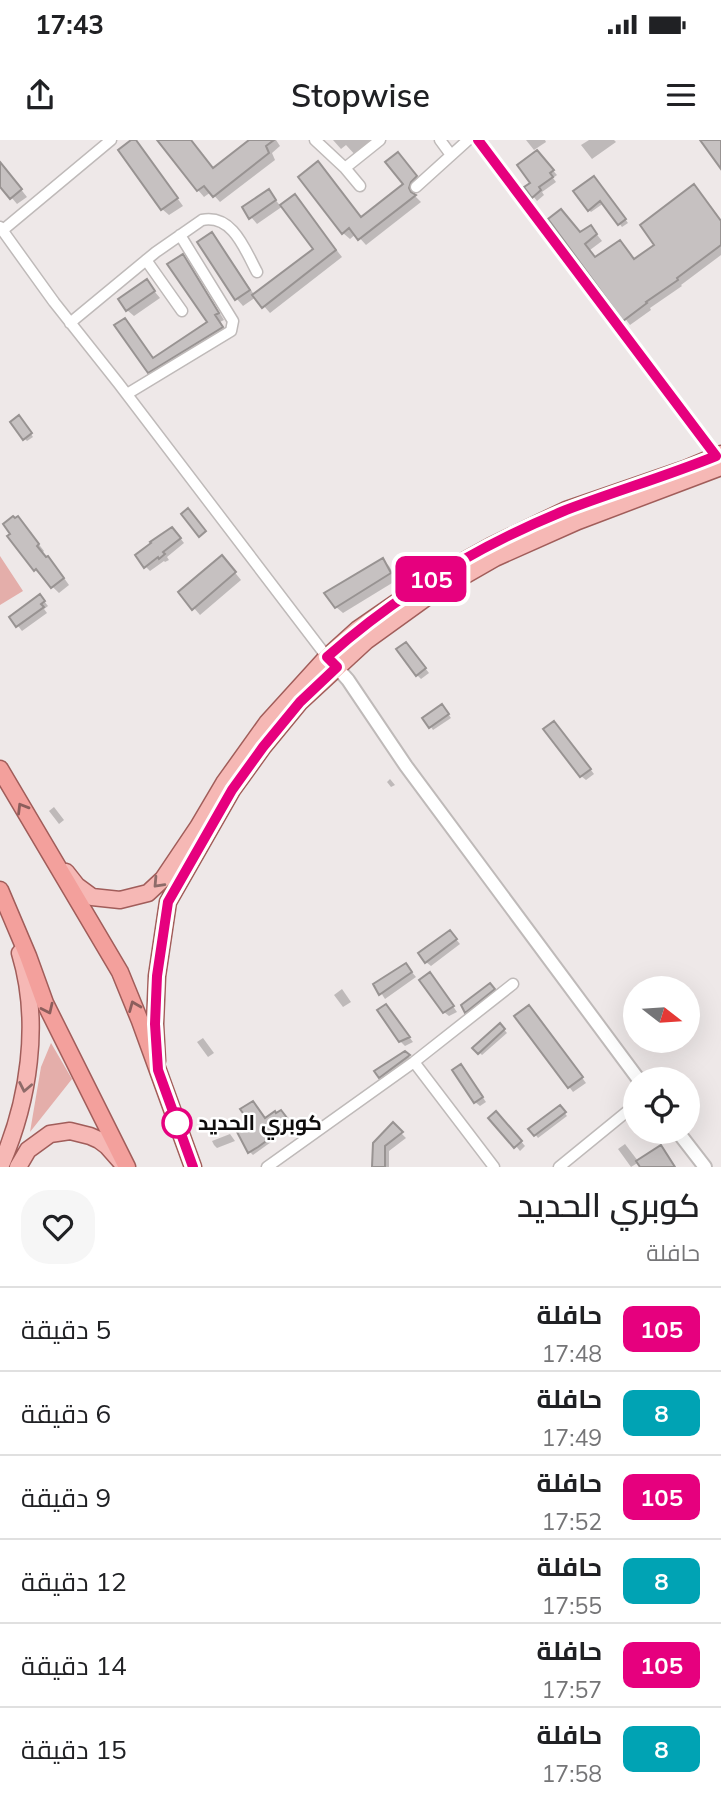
<!DOCTYPE html>
<html lang="ar">
<head>
<meta charset="utf-8">
<style>
	body { margin:0; font-family:Mulish,Cairo,sans-serif; background:#f6f6f6; color:#202124; direction:rtl; height:100vh; display:flex; flex-direction:column; font-size:26px; white-space:nowrap }
	* { box-sizing:border-box; margin:0 }
	p { font-size:23px; color:#757577 }
	.icon { flex:none; width:38px; height:38px; fill:none; stroke:currentColor; stroke-width:2; stroke-linecap:round; stroke-linejoin:round }
	.map { position:relative; height:1027px; overflow:hidden; direction:ltr }
	.drawer { display:flex; flex-direction:column; background:#fff; flex:1 }
	.drawer>* { flex:none }
	.badge { padding:0 14px; border-radius:10px; font-size:24px; line-height:46px }
	.needle { width:46px; rotate:107deg }
	.fabs { position:absolute; left:623px; top:836px; display:grid; gap:14px }
	.fabs a { display:grid; place-items:center; width:77px; height:77px; border-radius:50%; background:#fff; box-shadow:0 7px 28px #0002; font-size:35px }
	.map>.badge { position:absolute; translate:-50% -50%; box-shadow:0 0 0 4px #fff }
	.round { display:grid; place-items:center; flex:none; width:74px; height:74px; border-radius:28px; background:#f6f6f6 }
	.summary { display:flex; align-items:center; justify-content:space-between; height:119px; padding:0 21px }
	h1 { font-size:33px; font-weight:600; line-height:52px }
	ul { padding:0; list-style:none }
	li { display:flex; align-items:center; gap:21px; height:84px; padding:0 21px; border-top:2px solid #e0e0e0 }
	li div { flex:1 }
	li b { display:block; font-size:26px }
	li em { font-style:normal }
	li .badge { min-width:77px; font-weight:700; text-align:center }
	.status { display:flex; justify-content:space-between; align-items:center; height:49px; padding:0 35px; background:#fff; direction:ltr }
	.status svg { height:19px; fill:currentColor }
	header { display:flex; justify-content:space-between; align-items:center; height:91px; padding:0 21px; background:#fff; font-size:32px; font-weight:600 }
	.map>svg:first-child { display:block }
	.green { fill:#e4aeaa }
	.shadow { fill:#0003 }
	.building { fill:#c6c1c1; stroke:#989392; stroke-width:2 }
	.lines { fill:none; stroke-linecap:round; stroke-linejoin:round }
	.minor-casing { stroke:#bfbab9; stroke-width:13 }
	.tertiary-casing { stroke:#bfbab9; stroke-width:16 }
	.primary-casing { stroke:#a15d5a; stroke-width:19 }
	.trunk-casing { stroke:#a15d5a; stroke-width:19 }
	.minor { stroke:#fff; stroke-width:10 }
	.tertiary { stroke:#fff; stroke-width:12 }
	.primary { stroke:#f6b8b5; stroke-width:16 }
	.trunk { stroke:#f3a09c; stroke-width:16 }
	.oneway { stroke:#8c5e5c }
	.oneway2 { stroke:#8e6b69 }
	.line-casing { stroke:#fff; stroke-width:16 }
	.line { stroke:#e6007e; stroke-width:10 }
	.stop-dot { fill:#fff; stroke:#e6007e; stroke-width:3.5 }
	.labels { text-anchor:middle; stroke-width:5; stroke-linejoin:round; paint-order:stroke }
	.stop-label { font-size:21px; font-weight:bold; fill:#0f0d0d; stroke:#fff; text-anchor:start }
</style>
</head>
<body>
<div class="status"><b>17:43</b><svg viewBox="0 0 49 12"><path d="M0 12V9h3v3zM5 12V6h3v6zM10 12V3h3v9zM15 12V0h3v12zM26 1h20v11H26zM47 4h2v5h-2z"/></svg></div>
<header><svg class="icon" aria-label="menu" viewBox="0 0 24 24"><path d="M4 6h16M4 12h16M4 18h16"/></svg>Stopwise<svg class="icon" aria-label="share" viewBox="0 0 24 24"><path d="M12 15V3M7 8l5-5 5 5M5 13v7h14v-7"/></svg></header>
<div class="map">
<svg width="721" height="1027" viewBox="0 0 721 1027">
	<rect width="100%" height="100%" fill="#eee8e8"/>
	<path class="green" d="M0,416l23,35 -23,14z
		M51,903l21,36 -42,53 11,-65z"/>
	<path class="shadow" d="M159,0h31l24,30 38,-30h24l4,6 -8,7 3,7 -55,42 -9,-10 -7,5 -6,-7z
		M333,0h50l-25,18 -12,-13 -5,4z
		M526,0h19l1,2 -12,8z
		M589,0h25l2,2 -24,17 -11,-14z
		M140,7l43,59 -14,9 -7,-6 -42,-59z
		M541,17l16,18 -4,3 3,4 -14,10 2,3 -7,6 -4,-5 -1,-13z
		M404,21l18,23 -5,5 -3,6 7,7 -55,43 -10,-11 -6,5 -7,-6 -19,-64 38,49 43,-33z
		M0,23l27,34 -10,7 -17,-20z
		M597,41l31,42 -6,4 -18,-24 -13,9 -2,-2z
		M269,51l12,16 14,-10 47,60 -72,56 -14,-16 -13,9 -6,-7 -38,-56 13,-9 6,7 37,55 60,-47 -32,-43 -26,18 -6,-7 -7,-9z
		M550,79l31,15 10,-7 11,14 -12,9 6,9 39,2 86,-40v34l-40,30 1,1 -32,22 1,2 -21,15z
		M182,116l7,6 35,58 -4,2 8,12 -73,44 -6,-6 -24,-52 29,39 55,-36z
		M146,141l14,17 -26,18 -7,-6z
		M22,280l11,17 -6,4 -2,-2z
		M24,385l20,26 -2,2 12,11 15,21 -10,8 -24,-23z
		M177,394l7,9 -17,14 2,3 -4,2 -1,-1 -14,10 -4,-4z
		M383,420l6,6 8,14 -54,33 -7,-6z
		M228,424l13,16 -41,35 -6,-7z
		M44,461l4,5 -4,3 3,4 -25,18 -11,-14z
		M410,509l19,24 -8,6 -4,-4z
		M445,569l6,9 -18,12 -8,-12z
		M558,587l36,47 -8,6 -5,-4z
		M390,639l5,6 -4,2 -4,-5z
		M54,667l10,13 -5,4 -10,-13z
		M454,797l6,7 -29,22 -5,-4z
		M406,825l10,12 -31,22 -9,-14z
		M434,839l23,33 -8,4 -5,-4z
		M490,845l8,9 -27,22 -5,-5z
		M342,849l9,13 -8,5 -9,-12z
		M390,871l23,31 -8,4 -5,-5z
		M534,872l52,71 -13,9 -56,-76z
		M500,885l7,8 -25,22 -7,-7z
		M203,898l11,15 -6,4 -11,-15z
		M405,913l6,6 -28,20 -2,-2z
		M465,931l21,31 -6,4 -5,-4z
		M560,967l7,9 -29,22 -7,-9z
		M284,975l8,12 -39,28 -3,-3 16,-32z
		M501,978l24,28 -5,5 -4,-5z
		M393,985l13,13 -17,13v16h-14z
		M230,994l5,7 -18,7 -3,-3 -2,-4z
		M625,1004l13,17 22,-14 15,20h-33l-3,-5 -8,5 -13,-18z"/>
	<path class="building" d="M131,0h5l42,58 -17,12 -43,-60z
		M157,0h34l22,28 36,-28h25l-8,6 3,7 -56,44 -9,-11 -7,5z
		M700,0h21v29z
		M537,10l17,20 -4,3 3,4 -14,10 2,3 -9,8 -8,-11 6,-4 -13,-18z
		M398,12l19,24 -6,6 -2,6 2,4 5,3 -58,45 -9,-12 -7,6 -44,-57 20,-16 43,56 42,-33 -18,-22z
		M0,22l22,27 -12,10 -10,-12z
		M594,36l32,43 -8,6 -18,-24 -12,10 -15,-20z
		M694,44l27,37v24l-44,33 1,2 -32,22 1,1 -24,18 -75,-102 13,-10 19,23 11,-7 6,9 -12,10 10,13 25,-17 14,19 20,-14 -14,-20z
		M269,49l7,11 -27,19 -7,-12z
		M295,54l41,56 -74,58 -10,-13 61,-46 -33,-44z
		M212,92l38,58 -15,10 -38,-58z
		M183,114l36,59 -4,2 8,12 -75,46 -34,-48 11,-7 28,40 54,-36 -40,-58z
		M147,139l8,12 -29,20 -8,-12z
		M19,275l13,18 -9,7 -13,-18z
		M188,368l18,23 -7,6 -18,-23z
		M13,376l2,2 3,-2 21,28 -2,2 9,11 2,-1 16,22 -13,10 -15,-19 -2,2 -27,-35 3,-2 -7,-10z
		M172,387l9,11 -18,14 2,2 -6,5 -1,-2 -14,11 -9,-13 16,-12 -1,-1z
		M222,415l14,17 -44,38 -14,-18z
		M383,418l8,15 -56,35 -11,-15z
		M40,454l5,7 -4,3 3,3 -28,20 -7,-10z
		M406,502l20,26 -10,8 -20,-27z
		M442,564l7,10 -20,14 -7,-10z
		M554,581l37,48 -11,8 -37,-48z
		M450,790l7,9 -32,24 -7,-10z
		M406,823l6,9 -33,23 -6,-11z
		M430,832l24,34 -11,7 -24,-33z
		M490,843l5,6 -30,24 -4,-8z
		M386,864l24,33 -11,5 -22,-32z
		M529,865l54,72 -15,11 -54,-72z
		M500,883l5,6 -27,25 -6,-6z
		M405,911l5,4 -31,23 -5,-7z
		M461,924l22,33 -9,6 -22,-33z
		M253,961l12,17 10,-7 1,2 5,-3 10,13 -33,24 -10,6 -11,-21 14,-8 -11,-15z
		M560,965l6,7 -32,24 -6,-7z
		M496,971l26,30 -8,7 -26,-30z
		M393,982l10,10 -18,14v21h-13l1,-24z
		M661,1005l14,22h-35l-4,-6z"/>
	<g class="lines">
		<defs>
			<path id="minor" d="M315,0l30,28 35,-28
				M440,0l11,15
				M478,0l240,319
				M345,28l15,18
				M416,47l52,-47
				M0,87l54,75 65,82 208,273
				M3,90l108,-90
				M146,120l36,51
				M70,183l86,-71 46,-32c31,-6 43,30 55,52
				M127,254l104,-63 2,-10 -53,-86
				M414,922l80,105
				M267,1027l147,-105 99,-78
				M559,1027l76,-62"/>
			<path id="tertiary" d="M332,522l16,18 58,86 233,314
				M678,992l27,35"/>
			<path id="primary" d="M66,732l11,14 15,11 28,3 28,-7 15,-14 35,-52 26,-44 43,-60 60,-66 31,-28 68,-47 65,-36 75,-36 119,-41 36,-15
				M157,921l-2,-37 2,-48 11,-74 64,-112 31,-43 37,-45 66,-61 61,-44 68,-39 83,-37 143,-54
				M0,1027c29,-65 41,-145 20,-214
				M18,1027l10,-17 22,-16 20,-3 20,5 9,4 8,6 15,17"/>
			<path id="trunk" d="M0,629l120,203 20,49 53,146
				M0,750l28,66 17,47 82,164"/>
		</defs>
		<use href="#minor" class="minor-casing"/>
		<use href="#tertiary" class="tertiary-casing"/>
		<use href="#primary" class="primary-casing"/>
		<use href="#trunk" class="trunk-casing"/>
		<use href="#minor" class="minor"/>
		<use href="#tertiary" class="tertiary"/>
		<use href="#primary" class="primary"/>
		<use href="#trunk" class="trunk"/>
	</g>
	<defs><path id="oneway-chevron" d="M-2-3.5L2.5 0L-2 3.5" fill="none" stroke-width="1.6" stroke-linecap="round" stroke-linejoin="round" transform="scale(1.75)"/></defs>
	<g class="oneway">
		<use href="#oneway-chevron" transform="translate(22 668) rotate(-121)"/>
		<use href="#oneway-chevron" transform="translate(134 866) rotate(-112)"/>
		<use href="#oneway-chevron" transform="translate(48 869) rotate(65)"/>
	</g>
	<g class="oneway2">
		<use href="#oneway-chevron" transform="translate(158 743) rotate(133)"/>
		<use href="#oneway-chevron" transform="translate(25 947) rotate(101)"/>
	</g>
	<g class="lines">
		<defs>
			<path id="line" d="M193,1027l-35,-97 -3,-46 2,-48 11,-74 64,-112 31,-43 37,-45 37,-35 -10,-10c70,-62 153,-112 239,-147 50,-19 101,-34 150,-54l-238,-316"/>
		</defs>
		<use href="#line" class="line-casing"/>
		<use href="#line" class="line"/>
	</g>
	<circle class="stop-dot" cx="177" cy="983" r="14"/>
	<g class="labels">
		<g class="stop-label">
			<text x="198" y="990">كوبري الحديد</text>
		</g>
	</g>
</svg>
<div class="fabs">
<a><svg class="needle" viewBox="-14 -14 28 28"><path d="M0-13l5 13h-10z" fill="#e53935"/><path d="M0 13l5-13h-10z" fill="#757577"/></svg></a>
<a><svg class="icon" aria-label="locate" viewBox="0 0 24 24"><circle cx="12" cy="12" r="6"/><path d="M12 2v4M12 18v4M2 12h4M18 12h4"/></svg></a>
</div>
<b class="badge" style="left:431px;top:439px;background:#e6007e;color:#fff">105</b>
</div>
<section class="drawer">
<div class="summary"><div><h1>كوبري الحديد</h1><p>حافلة</p></div><a class="round"><svg class="icon" aria-label="heart" viewBox="0 0 24 24"><path d="M12 20l-8-8c-3-5 5-10 8-4 3-6 11-1 8 4z"/></svg></a></div>
<ul>
<li><span class="badge" style="background:#e6007e;color:#fff">105</span><div><b>حافلة</b><p>17:48</p></div><em>5 دقيقة</em></li>
<li><span class="badge" style="background:#00a3b4;color:#fff">8</span><div><b>حافلة</b><p>17:49</p></div><em>6 دقيقة</em></li>
<li><span class="badge" style="background:#e6007e;color:#fff">105</span><div><b>حافلة</b><p>17:52</p></div><em>9 دقيقة</em></li>
<li><span class="badge" style="background:#00a3b4;color:#fff">8</span><div><b>حافلة</b><p>17:55</p></div><em>12 دقيقة</em></li>
<li><span class="badge" style="background:#e6007e;color:#fff">105</span><div><b>حافلة</b><p>17:57</p></div><em>14 دقيقة</em></li>
<li><span class="badge" style="background:#00a3b4;color:#fff">8</span><div><b>حافلة</b><p>17:58</p></div><em>15 دقيقة</em></li>
</ul>
</section>
</body>
</html>
